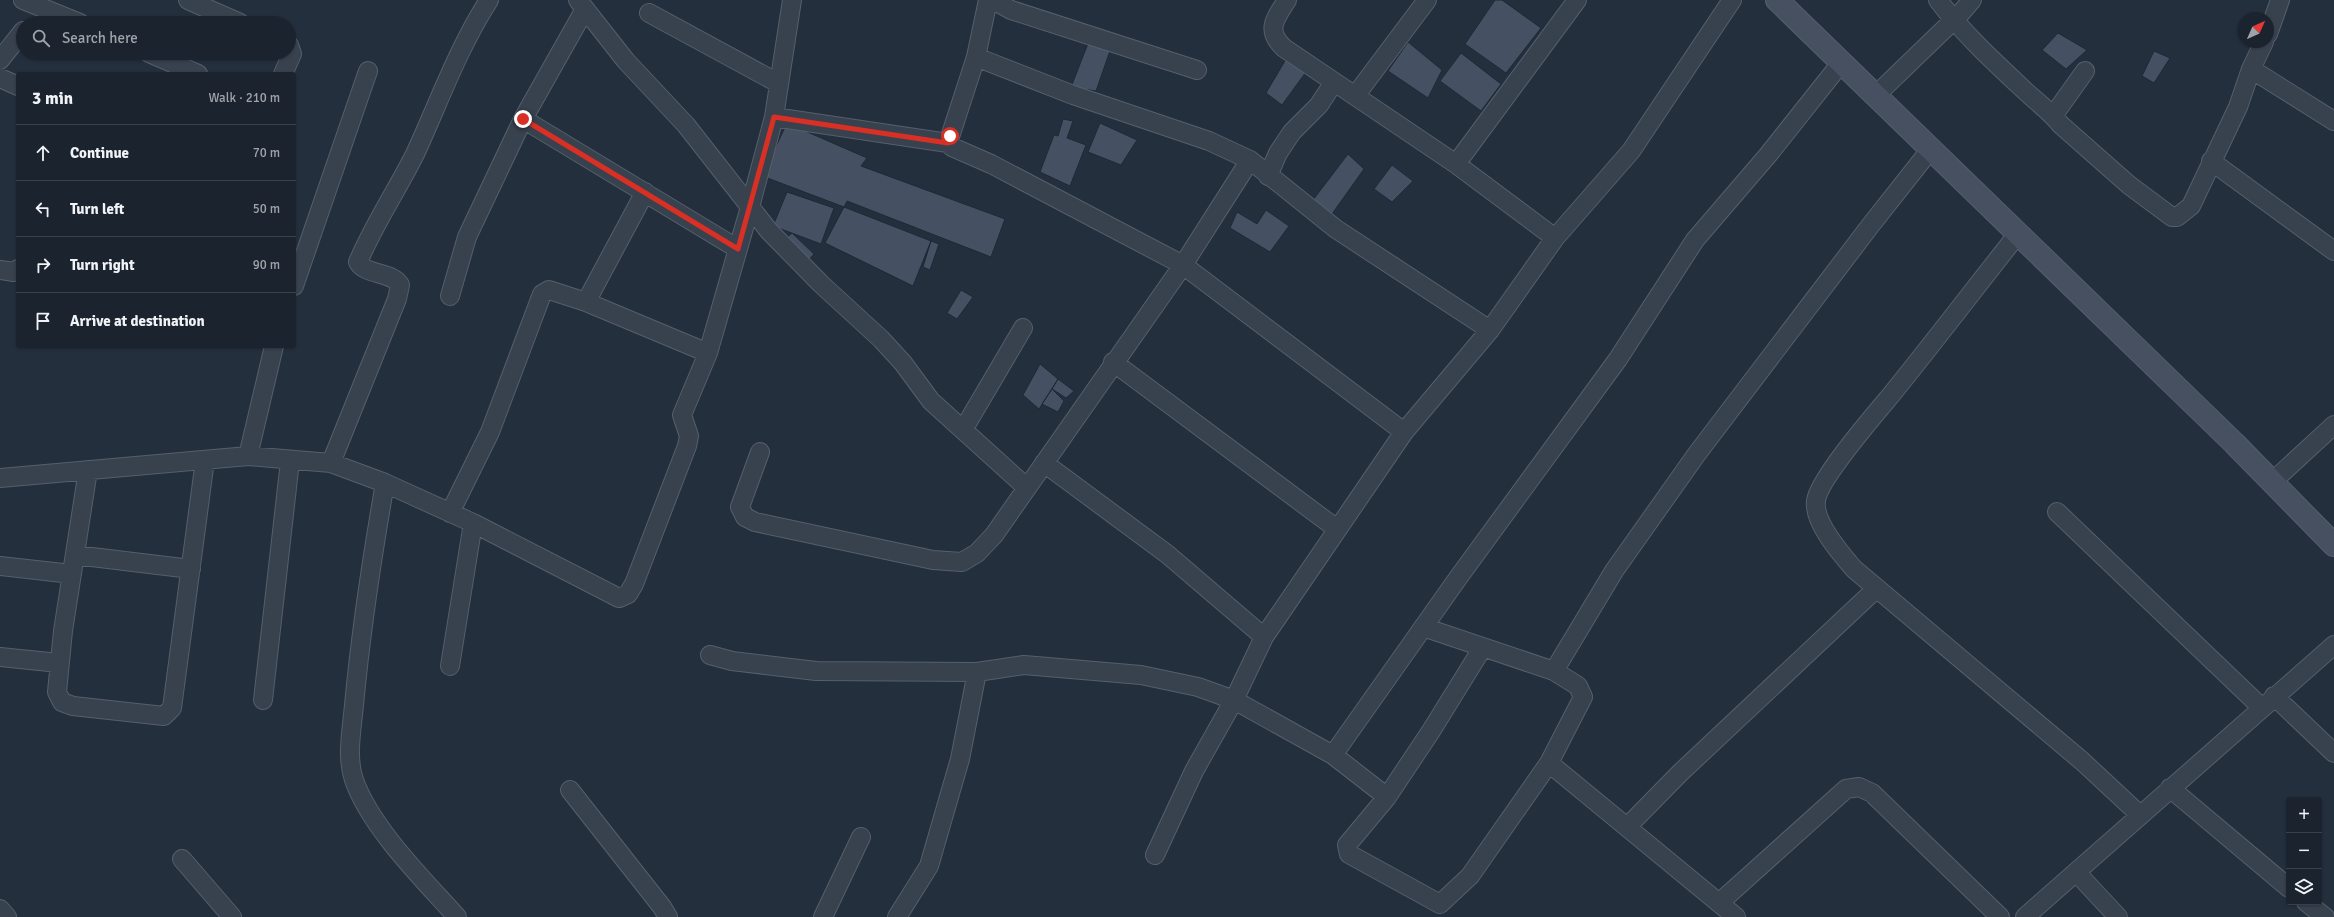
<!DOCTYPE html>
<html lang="en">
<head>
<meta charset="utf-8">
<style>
  body { margin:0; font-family:Signika,sans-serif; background:#282f3a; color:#f1f3f6 }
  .controls { position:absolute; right:12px; bottom:12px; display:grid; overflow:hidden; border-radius:4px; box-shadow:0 1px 3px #0004 }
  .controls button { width:36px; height:36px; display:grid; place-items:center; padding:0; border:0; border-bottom:1px solid #39404a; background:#1b232e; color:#f1f3f6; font:20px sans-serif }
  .compass { position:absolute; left:2238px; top:12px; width:36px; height:36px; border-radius:50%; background:#1b232e; box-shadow:0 1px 3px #0004; rotate:45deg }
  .stop { position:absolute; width:12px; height:12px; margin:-9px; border:3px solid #d93025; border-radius:50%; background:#fff }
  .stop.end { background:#d93025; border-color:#fff; box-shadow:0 1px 4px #0008 }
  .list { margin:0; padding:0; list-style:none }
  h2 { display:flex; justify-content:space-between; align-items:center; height:52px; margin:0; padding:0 16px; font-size:17px }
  h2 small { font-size:13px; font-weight:400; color:#a0a4aa }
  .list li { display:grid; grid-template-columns:26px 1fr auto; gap:12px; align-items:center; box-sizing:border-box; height:56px; padding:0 16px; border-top:1px solid #39404a }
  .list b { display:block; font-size:15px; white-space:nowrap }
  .list em { font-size:13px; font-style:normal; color:#a0a4aa }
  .icon { flex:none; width:22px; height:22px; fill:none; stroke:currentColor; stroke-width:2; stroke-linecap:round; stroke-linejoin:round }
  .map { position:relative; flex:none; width:2334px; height:917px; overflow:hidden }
  .search { position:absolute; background:#1b232e; box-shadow:0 1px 3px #0004; left:16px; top:16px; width:280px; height:44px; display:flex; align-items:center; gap:10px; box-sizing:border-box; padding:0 14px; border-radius:22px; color:#a0a4aa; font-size:15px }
  .panel { position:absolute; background:#1b232e; box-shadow:0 1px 3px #0004; left:16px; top:72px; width:280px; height:276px; border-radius:4px }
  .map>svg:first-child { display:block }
</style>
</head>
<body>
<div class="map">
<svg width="2334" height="917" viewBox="0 0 2334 917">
  <rect width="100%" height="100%" fill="#242f3e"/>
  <path fill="#455162" stroke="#1f2835" d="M 1495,0 L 1502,0 L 1541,28 L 1506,73 L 1465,44 Z
    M 2058,33 L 2087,50 L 2066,69 L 2042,50 Z
    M 1089,41 L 1111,48 L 1096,91 L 1071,87 Z
    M 1408,42 L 1442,70 L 1428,98 L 1388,71 Z
    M 2154,51 L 2170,58 L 2154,83 L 2142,76 Z
    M 1461,53 L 1501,84 L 1481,111 L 1440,81 Z
    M 1286,59 L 1306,72 L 1282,105 L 1266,93 Z
    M 1063,119 L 1073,121 L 1067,138 L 1086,145 L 1070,186 L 1040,172 L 1054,135 L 1058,136 Z
    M 787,123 L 867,158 L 861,166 L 1005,219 L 991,257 L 847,201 L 844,207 L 762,176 Z
    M 1100,123 L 1137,140 L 1121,165 L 1088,152 Z
    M 1348,154 L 1364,169 L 1332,214 L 1313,200 Z
    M 1392,165 L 1413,181 L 1392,202 L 1374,189 Z
    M 787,192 L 834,208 L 821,244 L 773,226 Z
    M 844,207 L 931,241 L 913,286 L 825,243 Z
    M 1266,210 L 1289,226 L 1270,252 L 1230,228 L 1237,212 L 1257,224 Z
    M 792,233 L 814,254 L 806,263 L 784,240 Z
    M 931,241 L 939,244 L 930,270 L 923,267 Z
    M 961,290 L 973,297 L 957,319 L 947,313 Z
    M 1040,364 L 1058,379 L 1039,409 L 1023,395 Z
    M 1058,379 L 1074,391 L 1066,398 L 1052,389 Z
    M 1052,389 L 1064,401 L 1058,412 L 1042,404 Z"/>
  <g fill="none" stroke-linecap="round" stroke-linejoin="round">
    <g stroke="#565f6c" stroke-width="20">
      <path id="street" d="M 23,0 L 80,23
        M 188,0 L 240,23
        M 578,0 L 626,61 L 686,125 L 769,231 L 821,284 L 881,339 L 903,363 L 931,401 L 1026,487
        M 988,0 L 976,57 L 1073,95 L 1209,141 L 1250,160 L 1336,229 L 1490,330
        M 993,0 L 1011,10 L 1197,70
        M 1287,0 C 1275,19 1265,30 1284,48 L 1456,164 L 1555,238
        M 1938,0 C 1962,32 1992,60 2021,87 C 2034,100 2050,111 2061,125 L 2129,185 L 2172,217 L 2177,217 L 2191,206 L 2238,107 L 2251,69 L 2264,42
        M 649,13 L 778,83
        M 2268,34 L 2280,0
        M 149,53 L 198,74
        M 976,57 L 948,143 L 952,147 L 991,164 L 1183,265 L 1404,432
        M 0,60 L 23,31
        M 2251,69 L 2334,121
        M 283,74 L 292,54 L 289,45
        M 0,78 L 18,86
        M 1355,96 L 1427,0
        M 1875,96 L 1960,14 L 1972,0
        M 2053,116 L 2085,71
        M 774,117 L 948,143
        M 523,119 L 738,249
        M 2211,161 L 2334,251
        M 1456,164 L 1577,0
        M 1268,176 L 1278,153 L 1292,132 L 1319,105 L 1334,82
        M 645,192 L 586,302 L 708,353
        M 2017,235 C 1975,288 1934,342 1891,395 C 1875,414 1818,480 1816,501 C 1813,522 1841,554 1854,569 L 2082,761 L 2140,815
        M 0,270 L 14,272 L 18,269
        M 294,286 L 368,71
        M 450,296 L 467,237 L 523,119 L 585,9
        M 1113,362 L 1337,529
        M 963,430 L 1023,328
        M 760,452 L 740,507 L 745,517 L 755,522 L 933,560 L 962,562 L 977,553 L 994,535 L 1183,265 L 1250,160
        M 248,456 L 274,346
        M 331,463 L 397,299 L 400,285 C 392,271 366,276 358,262 C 374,224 397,190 415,154 C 439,102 458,48 489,0
        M 1044,463 L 1167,554 L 1264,637
        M 88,470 L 63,631 L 57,692 L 62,702 L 73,706 L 164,716 L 172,708 L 205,460
        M 0,478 L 248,456 L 331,463 L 385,483 L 473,523 L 619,598 L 628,594 L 634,584 L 687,446 L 689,436 L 682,415 L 708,353 L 750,207 L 774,117 L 792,0
        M 2272,482 L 2334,425
        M 385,483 C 372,557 361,630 354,705 C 352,728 346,757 354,780 C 371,828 423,879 457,917
        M 2057,512 L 2261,707
        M 450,513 L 490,432 L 542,294 L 549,290 L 586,302
        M 75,555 L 191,569
        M 0,566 L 72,574
        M 1423,627 L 1554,671 L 1578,686 L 1583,697 L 1549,763 L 1470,876 L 1440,904 L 1349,854 L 1347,845 L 1387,797 L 1431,731 L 1483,647
        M 710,655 L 732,661 L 816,671 L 977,672 L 1024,665 L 1141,675 L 1198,687 L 1234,700 L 1333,755 L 1387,797
        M 0,657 L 59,663
        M 450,666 L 473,523
        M 1554,671 L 1614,571 L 1696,455 L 1870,226 L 1930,150
        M 2274,696 L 2334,753
        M 263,700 L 290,461
        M 1333,755 L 1458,578 L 1618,359 L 1695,240 L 1768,155 L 1841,63
        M 1549,763 L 1736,917
        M 2170,788 L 2289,888
        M 570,790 L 662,907 L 668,917
        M 1628,826 L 1680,773 L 1877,588
        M 1155,855 L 1194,771 L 1234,700 L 1264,637 L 1404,432 L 1490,330 L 1555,238 L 1631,151 L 1732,0
        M 182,859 L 232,917
        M 2076,872 L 2118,917
        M 2306,902 L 2325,917
        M 1719,903 L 1846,789 L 1859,787 L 1872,793 L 2000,917
        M 0,909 L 7,917
        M 823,917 L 861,837
        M 897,917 L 929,866 L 960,759 L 977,672
        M 2025,917 L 2334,645"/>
    </g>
    <g stroke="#565f6c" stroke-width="24">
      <path id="secondary" d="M 1777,0 L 2234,443 L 2334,545"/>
    </g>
    <use href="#street" stroke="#38414e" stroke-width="18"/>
    <use href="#secondary" stroke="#465061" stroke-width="22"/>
  </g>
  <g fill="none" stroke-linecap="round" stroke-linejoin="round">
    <path stroke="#d93025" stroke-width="5" d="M 523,119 L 738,249 L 774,117 L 948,143 L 950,136"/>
  </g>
</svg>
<div class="controls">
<button>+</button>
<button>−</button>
<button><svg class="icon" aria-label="layers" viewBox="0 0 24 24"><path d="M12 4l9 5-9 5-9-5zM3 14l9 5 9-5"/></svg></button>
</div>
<svg class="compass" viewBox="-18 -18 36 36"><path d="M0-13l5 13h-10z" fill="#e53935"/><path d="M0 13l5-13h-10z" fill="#a0a4aa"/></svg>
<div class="stop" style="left:950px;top:136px"></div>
<div class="stop end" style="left:523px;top:119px"></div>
<div class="search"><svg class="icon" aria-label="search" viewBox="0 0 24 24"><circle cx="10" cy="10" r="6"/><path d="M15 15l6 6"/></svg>Search here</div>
<section class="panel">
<h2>3 min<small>Walk · 210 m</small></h2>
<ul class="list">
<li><svg class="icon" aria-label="ahead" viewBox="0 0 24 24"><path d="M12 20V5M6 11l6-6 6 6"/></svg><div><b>Continue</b></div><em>70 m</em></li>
<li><svg class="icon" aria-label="left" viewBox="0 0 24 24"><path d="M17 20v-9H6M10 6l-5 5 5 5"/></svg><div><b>Turn left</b></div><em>50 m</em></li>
<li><svg class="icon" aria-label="right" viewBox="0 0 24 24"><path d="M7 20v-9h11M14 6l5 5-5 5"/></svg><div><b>Turn right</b></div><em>90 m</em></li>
<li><svg class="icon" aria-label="arrive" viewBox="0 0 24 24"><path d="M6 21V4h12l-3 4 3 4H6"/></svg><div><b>Arrive at destination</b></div></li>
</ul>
</section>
</div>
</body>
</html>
